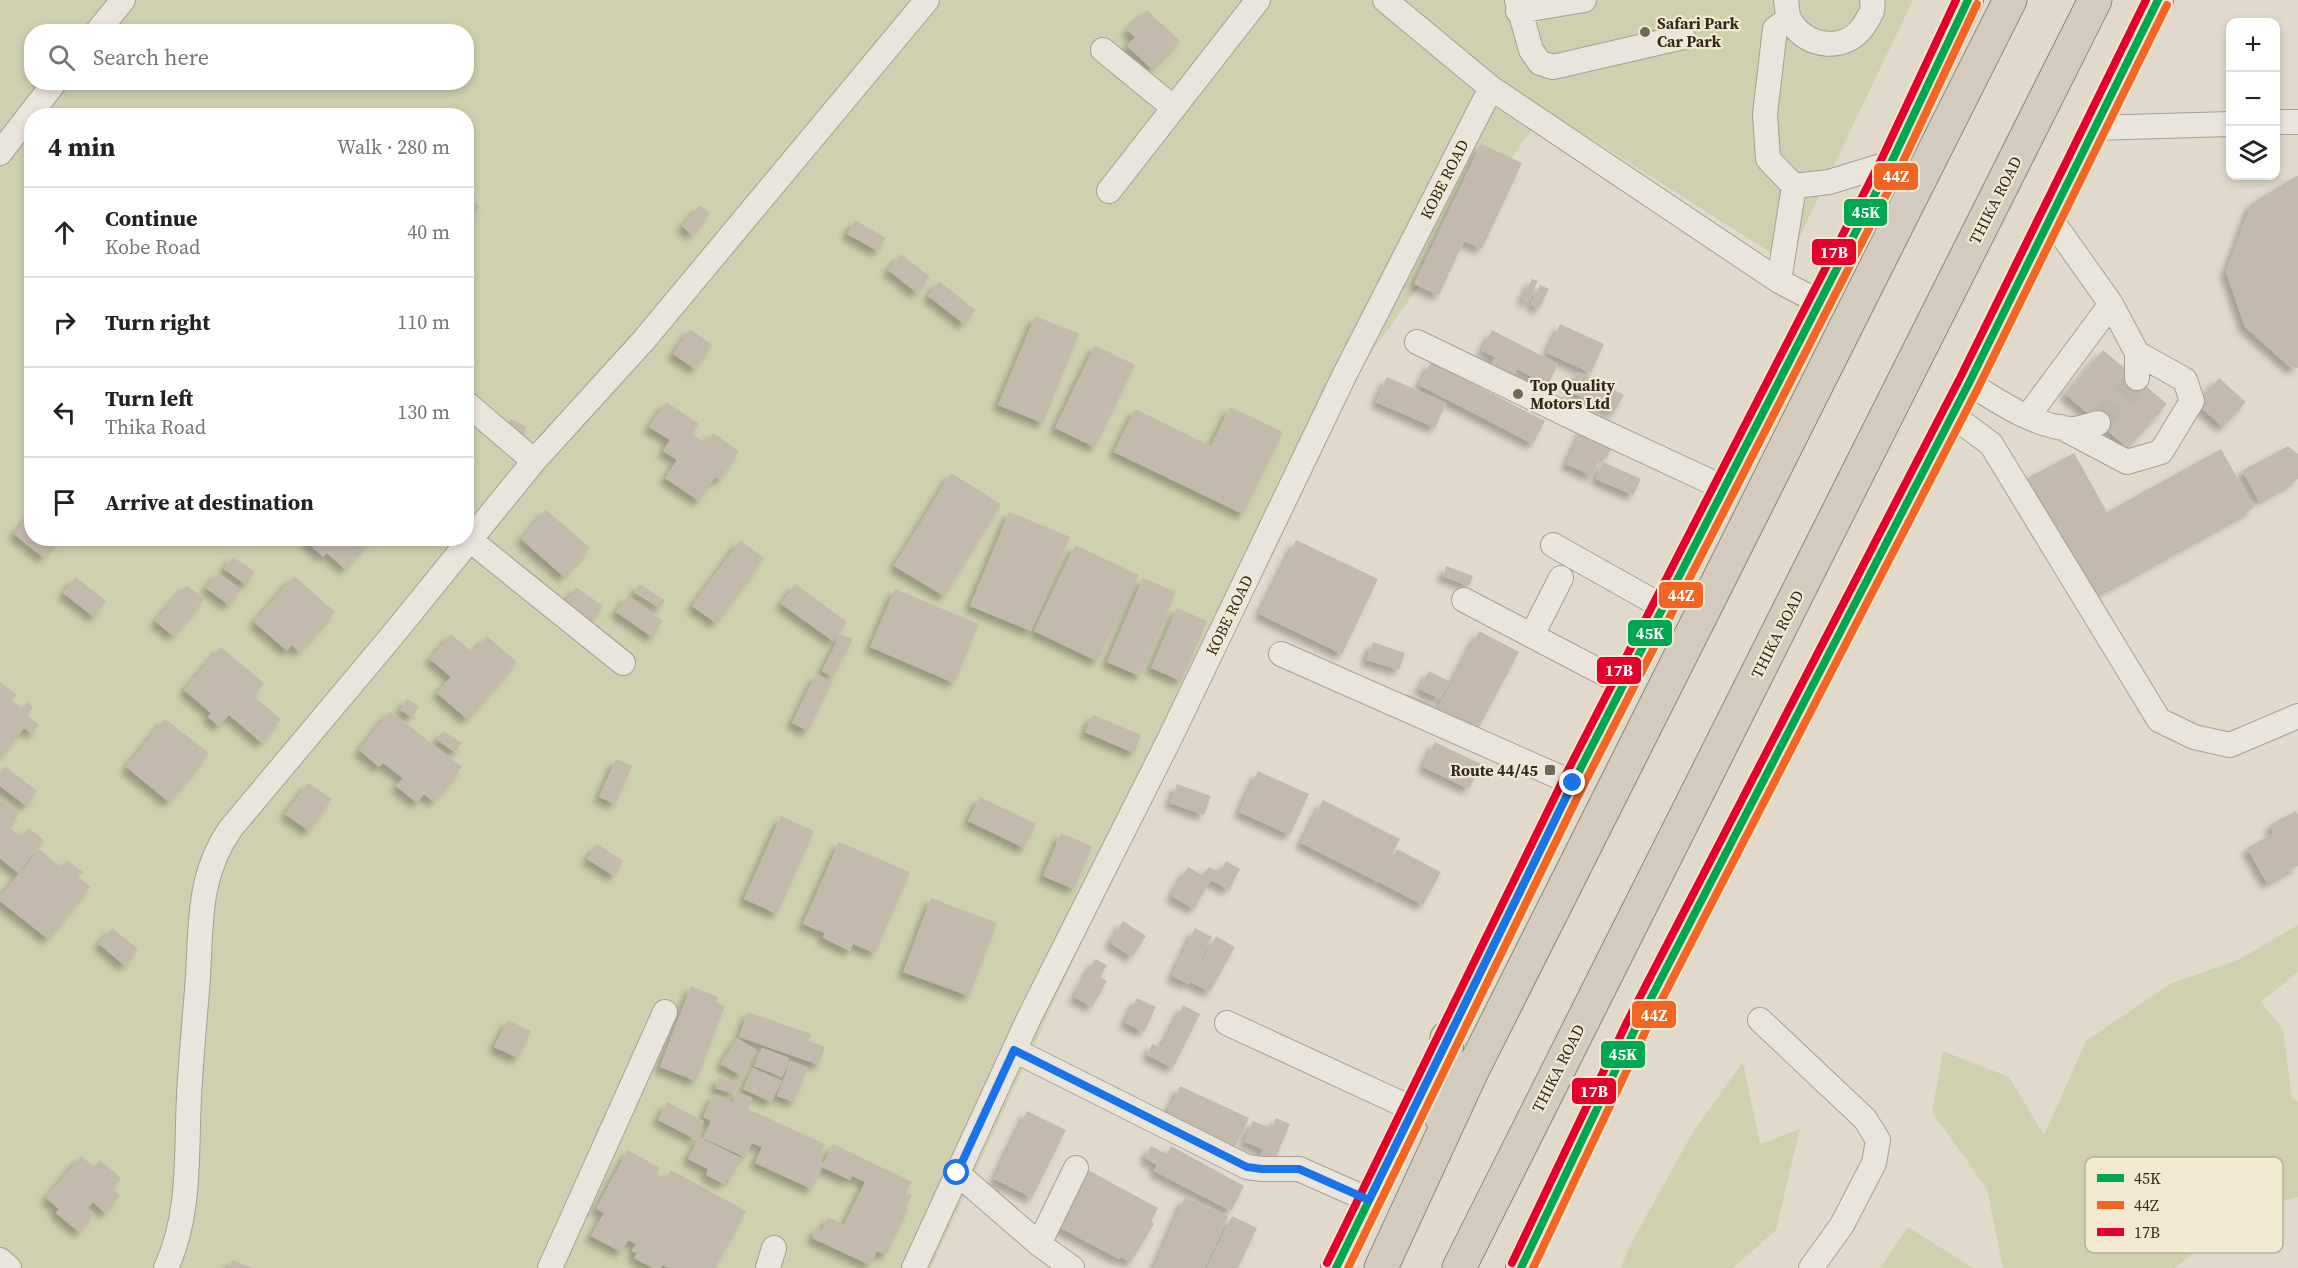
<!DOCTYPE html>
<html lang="en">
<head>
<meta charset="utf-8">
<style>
  body { margin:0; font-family:"Source Serif 4",serif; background:#f2f2f2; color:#222 }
  .controls { position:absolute; right:18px; top:18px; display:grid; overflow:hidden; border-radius:12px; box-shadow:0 3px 9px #0003 }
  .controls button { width:54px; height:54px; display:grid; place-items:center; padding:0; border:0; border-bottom:2px solid #e0e0e0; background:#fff; color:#222; font:30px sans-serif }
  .stop { position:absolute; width:18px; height:18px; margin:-14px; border:4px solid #1a73e8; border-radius:50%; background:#fff }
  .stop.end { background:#1a73e8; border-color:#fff; box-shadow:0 2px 6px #0008 }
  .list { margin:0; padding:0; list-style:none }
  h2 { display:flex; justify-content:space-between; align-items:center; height:78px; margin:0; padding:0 24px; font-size:26px }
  h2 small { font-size:20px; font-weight:400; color:#767676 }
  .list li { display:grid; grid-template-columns:39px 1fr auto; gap:18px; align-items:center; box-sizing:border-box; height:90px; padding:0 24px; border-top:2px solid #e0e0e0 }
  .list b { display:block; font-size:22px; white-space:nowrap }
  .list p { margin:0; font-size:20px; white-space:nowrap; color:#767676 }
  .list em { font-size:20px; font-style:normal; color:#767676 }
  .icon { flex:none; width:33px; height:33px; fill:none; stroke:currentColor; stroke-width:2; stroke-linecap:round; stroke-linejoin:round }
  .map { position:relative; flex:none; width:2298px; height:1268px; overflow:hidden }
  .search { position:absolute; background:#fff; box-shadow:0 3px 9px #0003; left:24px; top:24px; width:450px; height:66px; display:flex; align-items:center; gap:15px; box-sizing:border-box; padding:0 21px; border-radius:24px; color:#767676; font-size:22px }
  .panel { position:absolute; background:#fff; box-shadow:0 3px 9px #0003; left:24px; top:108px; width:450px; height:438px; border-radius:24px }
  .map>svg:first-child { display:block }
</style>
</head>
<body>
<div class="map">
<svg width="2298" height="1268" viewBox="0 0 2298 1268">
  <defs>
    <filter id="shadow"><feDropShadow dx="-5.5" dy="5.5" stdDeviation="3" flood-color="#0004"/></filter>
  </defs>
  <rect width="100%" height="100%" fill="#e1dacc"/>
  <path fill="#cfd0af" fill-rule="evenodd" d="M 0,0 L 1913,0 L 1787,263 L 1546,110 L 1324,418 L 931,1268 L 0,1268 ZM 32,32 L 466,32 L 466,82 L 32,82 ZM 32,116 L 466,116 L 466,538 L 32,538 Z
    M 2298,925 L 2298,972 L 2261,1002 L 2283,1029 L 2292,1099 L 2298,1102 L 2298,1197 L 2253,1207 L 2174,1268 L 2003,1268 L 1987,1189 L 1932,1112 L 1943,1051 L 2009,1077 L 2044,1135 L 2086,1041 L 2170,984 L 2240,959 Z
    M 1743,1062 L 1760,1144 L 1800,1129 L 1776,1230 L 1733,1268 L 1621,1268 L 1629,1247 L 1693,1132 Z
    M 1908,1227 L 1973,1268 L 1880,1268 Z"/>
  <path fill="#c4b9ad" filter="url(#shadow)" d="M 1147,10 L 1180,41 L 1152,69 L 1127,46 L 1135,37 L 1127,30 Z
    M 1481,144 L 1522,163 L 1482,249 L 1464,241 L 1439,295 L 1414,284 Z
    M 2296,176 L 2298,176 L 2298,368 L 2290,367 L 2245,327 L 2226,272 L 2251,204 Z
    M 469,198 L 480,207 L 466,222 L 466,200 Z
    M 700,205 L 710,213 L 692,235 L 682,226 Z
    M 855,220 L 886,238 L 878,251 L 847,234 Z
    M 901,254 L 930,277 L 917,293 L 888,270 Z
    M 1532,279 L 1538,281 L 1528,302 L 1522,299 Z
    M 939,281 L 975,310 L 964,324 L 928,296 Z
    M 1540,285 L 1549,289 L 1539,309 L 1531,304 Z
    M 1035,316 L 1079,334 L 1043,423 L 998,405 Z
    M 1560,324 L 1604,344 L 1591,373 L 1547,353 Z
    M 690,329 L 712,345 L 695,369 L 673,354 Z
    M 1492,330 L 1558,364 L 1548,385 L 1517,369 L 1514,376 L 1491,364 L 1495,357 L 1482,351 Z
    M 1095,345 L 1135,365 L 1095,447 L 1055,428 Z
    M 2103,350 L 2167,404 L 2128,448 L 2065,394 Z
    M 1431,362 L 1545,421 L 1533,444 L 1419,385 Z
    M 1578,372 L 1624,395 L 1614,413 L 1569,391 Z
    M 1387,377 L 1446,403 L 1435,428 L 1376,402 Z
    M 2219,378 L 2246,402 L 2223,427 L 2196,403 Z
    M 666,402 L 699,424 L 692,435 L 706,443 L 713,433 L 739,451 L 720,480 L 715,477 L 699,501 L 665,478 L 677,460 L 663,451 L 670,440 L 649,427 Z
    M 1230,407 L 1283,432 L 1243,514 L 1114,452 L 1135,409 L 1211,446 Z
    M 510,419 L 527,427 L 523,435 L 506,428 Z
    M 1583,428 L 1614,442 L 1607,458 L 1601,456 L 1592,476 L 1566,464 Z
    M 2288,446 L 2298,454 L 2298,479 L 2259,501 L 2242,471 Z
    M 2221,449 L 2254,508 L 2091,598 L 2026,479 L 2074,453 L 2107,512 Z
    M 1603,462 L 1641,479 L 1633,495 L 1596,479 Z
    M 951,473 L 1001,504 L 944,596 L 894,566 Z
    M 546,510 L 590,548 L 564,577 L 521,539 Z
    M 32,512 L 32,538 L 60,538 L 44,558 L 14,534 Z
    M 1009,512 L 1070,537 L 1031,631 L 970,606 Z
    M 303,538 L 372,538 L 345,569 L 327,553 L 323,557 Z
    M 740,540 L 764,558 L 716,623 L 692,606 Z
    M 1296,540 L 1378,579 L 1342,654 L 1259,614 Z
    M 1075,545 L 1139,575 L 1097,661 L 1034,631 Z
    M 233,557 L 255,572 L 246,585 L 224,569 Z
    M 1446,566 L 1473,576 L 1469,586 L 1443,576 Z
    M 218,573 L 241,590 L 229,605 L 206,588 Z
    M 294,576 L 335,612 L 299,652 L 292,645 L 287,651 L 254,622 Z
    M 76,577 L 106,601 L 94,617 L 63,593 Z
    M 1143,578 L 1176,592 L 1140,676 L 1107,662 Z
    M 639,584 L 665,600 L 660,608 L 634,592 Z
    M 795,584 L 847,622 L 833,641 L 781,604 Z
    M 187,585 L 204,600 L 173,636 L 155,621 Z
    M 576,587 L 603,606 L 591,623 L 564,604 Z
    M 895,589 L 979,624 L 954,683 L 870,647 Z
    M 628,596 L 663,621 L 652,637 L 616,612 Z
    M 1177,608 L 1207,621 L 1181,681 L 1151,668 Z
    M 1479,631 L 1519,652 L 1477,731 L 1437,710 Z
    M 451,634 L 473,653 L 487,636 L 517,662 L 467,719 L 437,693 L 451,677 L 430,659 Z
    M 841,634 L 853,639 L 833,677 L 822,671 Z
    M 1373,642 L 1405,653 L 1399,670 L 1366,660 Z
    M 221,647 L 264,683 L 253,696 L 281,719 L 262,743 L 229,715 L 219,726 L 208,717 L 211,713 L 184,690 Z
    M 1429,671 L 1449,681 L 1440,699 L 1419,689 Z
    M 816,674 L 832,682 L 808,731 L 792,723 Z
    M 0,682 L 17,695 L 12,700 L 22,708 L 27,702 L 33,707 L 27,715 L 39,725 L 32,734 L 24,728 L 0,758 Z
    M 1406,694 L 1434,704 L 1431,712 L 1403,702 Z
    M 407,699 L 419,706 L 412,717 L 400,710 Z
    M 390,711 L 462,767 L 434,802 L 424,794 L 417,803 L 396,786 L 403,778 L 383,763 L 379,767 L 359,750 Z
    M 1093,715 L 1141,735 L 1134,753 L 1085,732 Z
    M 165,719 L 209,753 L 169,802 L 126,767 Z
    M 443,731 L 462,743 L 455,752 L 437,740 Z
    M 1435,742 L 1481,764 L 1469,789 L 1423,767 Z
    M 616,759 L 632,766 L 615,804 L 599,797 Z
    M 5,766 L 37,791 L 26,806 L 0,786 L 0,773 Z
    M 1258,771 L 1309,794 L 1290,835 L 1239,812 Z
    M 308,783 L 332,799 L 309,831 L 285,814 Z
    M 1177,784 L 1211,796 L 1204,815 L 1170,803 Z
    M 0,797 L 20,813 L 9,827 L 21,837 L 29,828 L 44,840 L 18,873 L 0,858 Z
    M 980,797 L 1036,824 L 1024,848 L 968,821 Z
    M 1323,800 L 1400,839 L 1378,882 L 1301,843 Z
    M 2296,811 L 2298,815 L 2298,866 L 2267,883 L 2247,848 L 2274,833 L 2270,825 Z
    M 781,816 L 814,831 L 777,914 L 744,899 Z
    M 1061,833 L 1092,846 L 1074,889 L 1043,876 Z
    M 839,842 L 910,872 L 875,953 L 853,944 L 850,951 L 823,938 L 825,933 L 803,924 Z
    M 597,844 L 623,861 L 614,876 L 587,859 Z
    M 39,849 L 61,867 L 67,860 L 83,872 L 78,877 L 90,887 L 48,939 L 0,901 L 0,897 Z
    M 1397,849 L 1441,872 L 1423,905 L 1379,882 Z
    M 1226,861 L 1240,869 L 1229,890 L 1211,880 L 1194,909 L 1171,896 L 1188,867 L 1202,875 L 1209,867 L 1220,872 Z
    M 931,898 L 997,923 L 969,996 L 903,972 Z
    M 1123,921 L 1146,936 L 1132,957 L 1110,943 Z
    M 112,928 L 138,949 L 125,966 L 99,944 Z
    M 1195,928 L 1212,937 L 1189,984 L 1172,976 Z
    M 1216,936 L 1235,947 L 1210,992 L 1191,982 Z
    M 1095,959 L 1107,965 L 1100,977 L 1107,981 L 1092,1007 L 1074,997 Z
    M 691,986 L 718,997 L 716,1002 L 725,1006 L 696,1081 L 660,1067 Z
    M 1137,998 L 1156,1007 L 1144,1032 L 1125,1023 Z
    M 1183,1005 L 1200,1014 L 1173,1068 L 1147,1055 L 1152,1044 L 1161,1048 Z
    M 748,1012 L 811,1034 L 808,1041 L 825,1047 L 819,1065 L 739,1037 Z
    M 508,1020 L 531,1031 L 518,1058 L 494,1047 Z
    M 737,1038 L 756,1050 L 741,1076 L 721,1064 Z
    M 762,1048 L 789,1058 L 782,1077 L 754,1066 Z
    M 791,1061 L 808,1068 L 794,1102 L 777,1096 Z
    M 753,1068 L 782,1081 L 771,1102 L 743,1089 Z
    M 719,1077 L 738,1083 L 734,1094 L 715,1088 Z
    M 1180,1086 L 1249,1118 L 1234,1148 L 1166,1116 Z
    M 737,1092 L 752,1098 L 748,1109 L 825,1144 L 818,1160 L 824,1163 L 833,1144 L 912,1182 L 906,1193 L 912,1195 L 906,1208 L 908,1209 L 886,1255 L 877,1251 L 870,1265 L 812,1238 L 817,1227 L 822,1230 L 828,1217 L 844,1225 L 865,1182 L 852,1176 L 850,1180 L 822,1167 L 812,1189 L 755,1163 L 762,1147 L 752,1143 L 745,1157 L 703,1138 L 711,1121 L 703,1117 L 714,1094 L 733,1103 Z
    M 667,1102 L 704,1121 L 695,1139 L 658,1120 Z
    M 1027,1111 L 1066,1130 L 1032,1198 L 994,1179 Z
    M 1276,1118 L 1290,1124 L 1274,1162 L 1260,1156 L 1263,1149 L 1244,1142 L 1253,1121 L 1271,1128 Z
    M 699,1137 L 741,1158 L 730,1180 L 726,1179 L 724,1184 L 706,1175 L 708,1169 L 688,1159 Z
    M 1151,1146 L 1167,1154 L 1171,1146 L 1244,1186 L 1231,1211 L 1154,1171 L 1157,1165 L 1145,1158 Z
    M 628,1150 L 660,1168 L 657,1174 L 666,1179 L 671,1170 L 746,1211 L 715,1268 L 669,1268 L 662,1265 L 661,1268 L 653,1268 L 634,1258 L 637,1253 L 632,1251 L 636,1244 L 628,1240 L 621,1252 L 591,1236 L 604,1213 L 596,1209 Z
    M 81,1156 L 94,1167 L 100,1160 L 121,1178 L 113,1189 L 120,1195 L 105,1213 L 93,1202 L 88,1208 L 94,1214 L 79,1232 L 56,1213 L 59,1209 L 46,1198 Z
    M 1088,1170 L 1158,1208 L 1151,1222 L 1154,1224 L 1131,1262 L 1120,1257 L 1119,1259 L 1057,1226 Z
    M 1185,1197 L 1228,1216 L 1204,1268 L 1154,1268 Z
    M 1232,1216 L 1257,1228 L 1238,1268 L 1207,1268 Z
    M 232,1260 L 253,1268 L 229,1268 Z"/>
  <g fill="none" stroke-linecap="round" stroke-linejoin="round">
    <path stroke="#beb7a9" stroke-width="24" stroke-dasharray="24 12" stroke-linecap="butt" d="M 2098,423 L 2137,378"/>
    <g stroke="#a69f95" stroke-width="26">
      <path id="minor" d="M 1385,0 L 1491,88 L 1779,281 L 1819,302
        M 1517,0 L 1531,50 L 1540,63 L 1553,67 L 1683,37
        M 1786,0 C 1787,6 1787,14 1789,19 C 1806,50 1849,53 1866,22 C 1871,14 1874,10 1872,0
        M 1518,11 L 1584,0
        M 97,32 L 123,0
        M 1103,50 L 1174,108
        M 2276,122 L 2298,122
        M 2094,128 L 2230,124
        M 0,153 L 55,82
        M 1794,186 L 1829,182 L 1891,163
        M 1109,191 L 1258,0
        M 2050,218 L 2111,304 L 2137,353 L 2137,378
        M 1779,281 L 1794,186 L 1768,159 L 1765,114 L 1775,29 L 1789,18
        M 1417,342 L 1578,420 L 1724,488
        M 1969,383 C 1997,401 2036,427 2071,429 C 2079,429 2090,425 2098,423
        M 466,403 L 534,461
        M 1952,415 L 1991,444 L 2159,720 L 2194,737 L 2230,745 L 2298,716
        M 2028,416 L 2111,304
        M 2061,427 L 2127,462 L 2161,452 L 2192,401 L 2185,380 L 2137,353
        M 470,540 L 623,663
        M 1553,545 L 1663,607
        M 1464,600 L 1624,684
        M 1532,635 L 1561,578
        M 1281,654 L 1573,783
        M 1760,1020 L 1865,1119 L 1878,1140 L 1874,1163 L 1842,1225 L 1811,1268
        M 1227,1023 L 1413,1109
        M 1014,1050 L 1247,1167 L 1262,1169 L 1299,1169 L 1369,1200
        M 957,1173 L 1039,1244 L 1072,1268
        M 1039,1244 L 1076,1168
        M 0,1260 L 9,1268
        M 166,1268 C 191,1215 186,1153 189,1097 C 191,1057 195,1017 198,977 C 201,923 198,875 231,828 L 391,637 L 534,461 L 644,340 L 927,0
        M 550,1268 L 665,1012
        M 768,1268 L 774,1248
        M 914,1268 L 1029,1018 L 1170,738 L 1343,378 L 1491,88"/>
    </g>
    <g stroke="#8b857c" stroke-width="32">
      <path id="major" d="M 1336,1268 L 1573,783 L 1891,163 L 1968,0
        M 1521,1268 L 1636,1027 L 1969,383 L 2158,0"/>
    </g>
    <g stroke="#8b857c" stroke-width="35">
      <path id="highway" d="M 1442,1119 L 1447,1038
        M 1381,1268 L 1472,1071 L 2010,0
        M 1459,1268 L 2095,0"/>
    </g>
    <use href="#minor" stroke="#eae5dc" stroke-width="24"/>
    <use href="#major" stroke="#e1dbcf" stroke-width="30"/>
    <use href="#highway" stroke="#d3cbbd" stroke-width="33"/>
    <g stroke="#f2e9d2" stroke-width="12">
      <path id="bus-1" d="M 1336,1268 L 1573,783 L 1891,163 L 1968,0
        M 1521,1268 L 1636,1027 L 1969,383 L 2158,0"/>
    </g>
    <g stroke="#f2e9d2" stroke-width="12">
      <path id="bus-2" d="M 1348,1268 L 1582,788 L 1900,168 L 1977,4
        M 1533,1268 L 1645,1032 L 1978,388 L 2167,5"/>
    </g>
    <g stroke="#f2e9d2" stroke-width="12">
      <path id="bus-3" d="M 1327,1263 L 1564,778 L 1882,158 L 1956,0
        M 1512,1263 L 1627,1022 L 1960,378 L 2146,0"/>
    </g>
    <use href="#bus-1" stroke="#00a651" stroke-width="8"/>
    <use href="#bus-2" stroke="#f26522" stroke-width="8"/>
    <use href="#bus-3" stroke="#e4002b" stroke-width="8"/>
  </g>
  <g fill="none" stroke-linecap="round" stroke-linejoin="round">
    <path stroke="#1a73e8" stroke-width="8" d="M 957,1173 L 1014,1050 L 1247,1167 L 1262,1169 L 1299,1169 L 1369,1200 L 1573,783"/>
  </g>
  <g fill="#71675b" stroke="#f2e9d2" stroke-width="2">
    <circle cx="1645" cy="32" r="6"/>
    <circle cx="1518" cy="394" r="6"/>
    <rect x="1544" y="764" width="12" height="12" rx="3"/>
  </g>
  <g text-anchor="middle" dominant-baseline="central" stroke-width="4.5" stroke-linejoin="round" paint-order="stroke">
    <g font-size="16" font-weight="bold" fill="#34291e" stroke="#f2e9d2" text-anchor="start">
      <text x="1657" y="23">Safari Park<tspan x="1657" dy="18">Car Park</tspan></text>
      <text x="1530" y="385">Top Quality<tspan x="1530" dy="18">Motors Ltd</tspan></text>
      <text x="1538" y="770" text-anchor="end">Route 44/45</text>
    </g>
    <g font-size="16" fill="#34291e" stroke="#f2e9d2">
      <text transform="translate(1444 179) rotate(-63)">KOBE ROAD</text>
      <text transform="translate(1995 200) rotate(-63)">THIKA ROAD</text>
      <text transform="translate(1229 615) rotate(-64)">KOBE ROAD</text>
      <text transform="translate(1777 634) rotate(-63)">THIKA ROAD</text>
      <text transform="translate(1558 1068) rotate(-63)">THIKA ROAD</text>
    </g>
  </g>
  <rect x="2085" y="1157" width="198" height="96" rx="9" fill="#f2e9d2" stroke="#b9af9c" stroke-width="1.5"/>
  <rect x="2097" y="1174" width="27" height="8" fill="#00a651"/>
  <rect x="2097" y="1201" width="27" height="8" fill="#f26522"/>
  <rect x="2097" y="1228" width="27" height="8" fill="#e4002b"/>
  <g font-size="16" fill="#34291e">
    <text x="2134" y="1184">45K</text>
    <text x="2134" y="1211">44Z</text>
    <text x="2134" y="1238">17B</text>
  </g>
  <g stroke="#f2e9d2" stroke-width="2">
    <rect x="1873" y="162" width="46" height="29" rx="6" fill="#f26522"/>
    <rect x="1843" y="198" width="45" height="29" rx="6" fill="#00a651"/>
    <rect x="1811" y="238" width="46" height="28" rx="6" fill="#e4002b"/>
    <rect x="1658" y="581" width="46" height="28" rx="6" fill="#f26522"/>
    <rect x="1627" y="619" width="46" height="28" rx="6" fill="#00a651"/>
    <rect x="1596" y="656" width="46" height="29" rx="6" fill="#e4002b"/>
    <rect x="1631" y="1000" width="46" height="29" rx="6" fill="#f26522"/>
    <rect x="1600" y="1040" width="46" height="29" rx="6" fill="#00a651"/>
    <rect x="1571" y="1077" width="46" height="28" rx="6" fill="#e4002b"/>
  </g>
  <g font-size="16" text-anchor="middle" font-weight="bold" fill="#fff">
    <text x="1896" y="182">44Z</text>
    <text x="1866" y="218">45K</text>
    <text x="1834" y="258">17B</text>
    <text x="1681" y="601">44Z</text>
    <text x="1650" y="639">45K</text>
    <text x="1619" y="676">17B</text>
    <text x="1654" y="1021">44Z</text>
    <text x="1623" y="1060">45K</text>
    <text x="1594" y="1097">17B</text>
  </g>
</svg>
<div class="controls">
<button>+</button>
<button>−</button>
<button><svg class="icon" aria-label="layers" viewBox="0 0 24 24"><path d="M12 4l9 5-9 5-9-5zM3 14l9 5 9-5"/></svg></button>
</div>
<div class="stop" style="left:957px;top:1173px"></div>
<div class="stop end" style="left:1573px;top:783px"></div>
<div class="search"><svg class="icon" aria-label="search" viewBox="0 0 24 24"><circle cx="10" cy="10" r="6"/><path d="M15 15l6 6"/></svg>Search here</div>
<section class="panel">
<h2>4 min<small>Walk · 280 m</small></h2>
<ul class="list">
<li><svg class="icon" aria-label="ahead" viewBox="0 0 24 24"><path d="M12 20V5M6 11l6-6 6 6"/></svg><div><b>Continue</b><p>Kobe Road</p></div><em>40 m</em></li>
<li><svg class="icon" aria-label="right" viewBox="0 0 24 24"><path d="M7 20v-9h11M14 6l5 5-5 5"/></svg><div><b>Turn right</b></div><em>110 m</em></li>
<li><svg class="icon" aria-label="left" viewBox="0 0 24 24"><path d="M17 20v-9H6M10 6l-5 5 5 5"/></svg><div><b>Turn left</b><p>Thika Road</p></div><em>130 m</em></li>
<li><svg class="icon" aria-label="arrive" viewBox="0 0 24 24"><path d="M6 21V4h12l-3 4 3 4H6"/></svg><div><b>Arrive at destination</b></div></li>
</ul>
</section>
</div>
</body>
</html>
